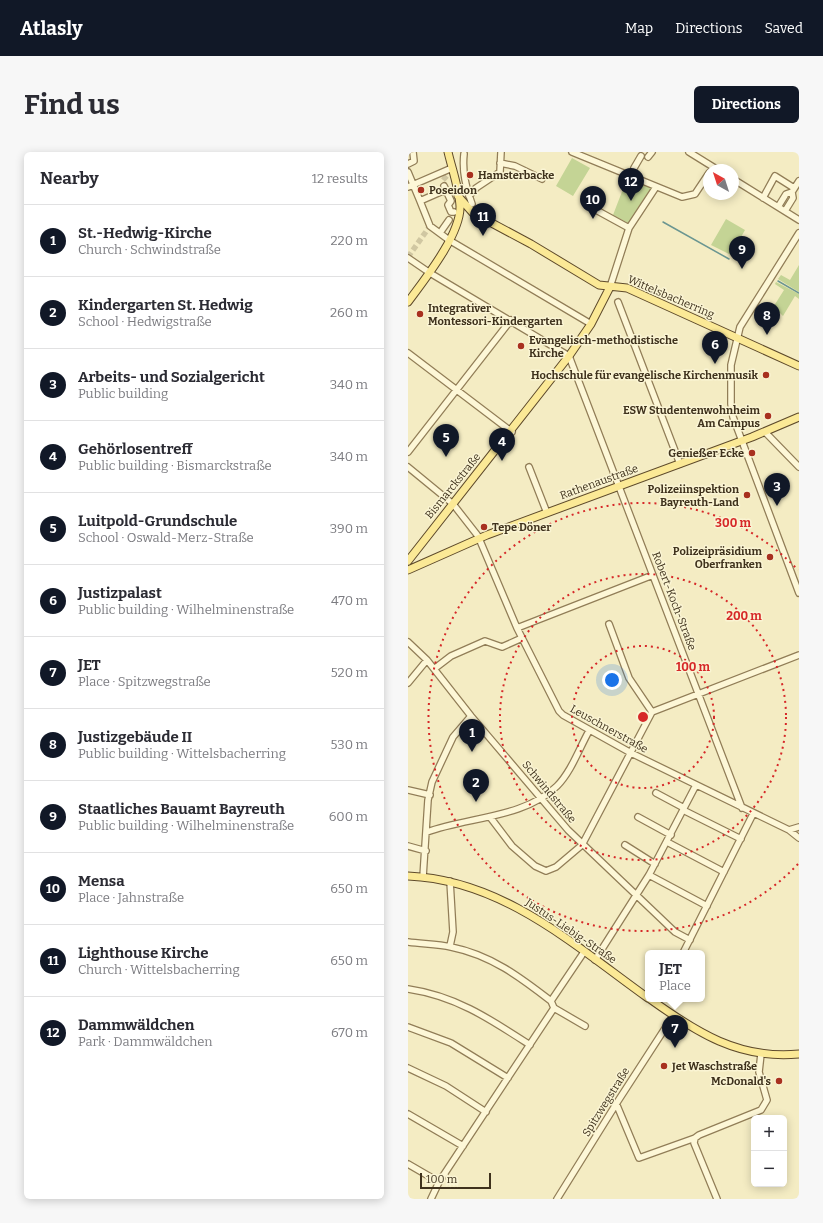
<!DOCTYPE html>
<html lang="en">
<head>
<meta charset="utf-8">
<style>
  body { margin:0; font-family:Bitter,serif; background:#f7f7f7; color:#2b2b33 }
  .controls { position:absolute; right:12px; bottom:12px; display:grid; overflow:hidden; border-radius:6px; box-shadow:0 2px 10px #0003 }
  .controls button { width:36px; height:36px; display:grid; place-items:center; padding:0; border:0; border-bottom:1px solid #e1e1e2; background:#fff; color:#2b2b33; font:20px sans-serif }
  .compass { position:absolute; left:295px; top:12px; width:36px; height:36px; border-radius:50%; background:#fff; box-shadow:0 2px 10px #0003; rotate:321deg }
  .scale { position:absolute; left:12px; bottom:10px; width:71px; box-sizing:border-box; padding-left:4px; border:2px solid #3f321d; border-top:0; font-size:11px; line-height:14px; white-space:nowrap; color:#3f321d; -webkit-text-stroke:3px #faf4d3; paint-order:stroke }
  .you { position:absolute; left:204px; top:528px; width:14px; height:14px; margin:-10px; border:3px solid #fff; border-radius:50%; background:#1a73e8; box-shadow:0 0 0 6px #1a73e833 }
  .badge { display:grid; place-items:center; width:26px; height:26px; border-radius:50%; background:#111827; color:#fff; font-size:13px; font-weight:700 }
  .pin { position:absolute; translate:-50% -33px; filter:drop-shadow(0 1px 2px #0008) }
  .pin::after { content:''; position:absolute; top:21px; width:14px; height:12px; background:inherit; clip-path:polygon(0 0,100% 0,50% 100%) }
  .popup { position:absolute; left:237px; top:798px; width:60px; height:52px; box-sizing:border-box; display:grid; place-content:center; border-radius:6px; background:#fff; filter:drop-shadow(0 1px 3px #0005); font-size:13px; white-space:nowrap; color:#7c7c81 }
  .popup b { font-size:15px; color:#2b2b33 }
  .popup::after { content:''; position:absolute; left:50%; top:100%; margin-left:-8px; border:8px solid transparent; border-top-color:#fff }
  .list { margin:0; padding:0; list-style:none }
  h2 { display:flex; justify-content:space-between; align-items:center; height:52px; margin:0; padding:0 16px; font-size:17px }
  h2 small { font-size:13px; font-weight:400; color:#7c7c81 }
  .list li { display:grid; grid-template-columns:26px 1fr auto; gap:12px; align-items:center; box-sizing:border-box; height:72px; padding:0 16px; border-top:1px solid #e1e1e2 }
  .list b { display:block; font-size:15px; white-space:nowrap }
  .list p { margin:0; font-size:13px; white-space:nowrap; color:#7c7c81 }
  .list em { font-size:13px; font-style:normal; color:#7c7c81 }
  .map { position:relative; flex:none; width:391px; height:1047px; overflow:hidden; border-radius:6px }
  header { display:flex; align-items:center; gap:24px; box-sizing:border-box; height:56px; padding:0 20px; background:#111827; color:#fff }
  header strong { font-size:19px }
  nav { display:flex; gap:22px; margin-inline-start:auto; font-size:14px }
  .intro { display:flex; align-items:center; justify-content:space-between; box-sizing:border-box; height:96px; padding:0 24px }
  h1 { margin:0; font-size:28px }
  .button { padding:10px 18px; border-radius:6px; background:#111827; color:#fff; font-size:14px; font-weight:700 }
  main { display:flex; gap:24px; padding:0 24px }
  aside { flex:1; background:#fff; border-radius:6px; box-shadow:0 2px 10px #0003 }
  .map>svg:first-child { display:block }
</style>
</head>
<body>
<header>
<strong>Atlasly</strong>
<nav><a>Map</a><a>Directions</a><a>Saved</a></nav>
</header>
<div class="intro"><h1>Find us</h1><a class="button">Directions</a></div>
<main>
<aside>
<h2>Nearby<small>12 results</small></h2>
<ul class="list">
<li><span class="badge">1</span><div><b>St.-Hedwig-Kirche</b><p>Church · Schwindstraße</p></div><em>220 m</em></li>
<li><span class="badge">2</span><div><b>Kindergarten St. Hedwig</b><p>School · Hedwigstraße</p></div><em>260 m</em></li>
<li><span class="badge">3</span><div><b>Arbeits- und Sozialgericht</b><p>Public building</p></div><em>340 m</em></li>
<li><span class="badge">4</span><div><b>Gehörlosentreff</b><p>Public building · Bismarckstraße</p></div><em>340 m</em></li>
<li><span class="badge">5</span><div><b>Luitpold-Grundschule</b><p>School · Oswald-Merz-Straße</p></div><em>390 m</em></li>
<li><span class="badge">6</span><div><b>Justizpalast</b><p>Public building · Wilhelminenstraße</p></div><em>470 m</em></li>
<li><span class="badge">7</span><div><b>JET</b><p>Place · Spitzwegstraße</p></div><em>520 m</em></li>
<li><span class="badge">8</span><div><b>Justizgebäude II</b><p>Public building · Wittelsbacherring</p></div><em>530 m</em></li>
<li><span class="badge">9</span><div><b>Staatliches Bauamt Bayreuth</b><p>Public building · Wilhelminenstraße</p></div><em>600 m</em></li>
<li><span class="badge">10</span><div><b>Mensa</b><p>Place · Jahnstraße</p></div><em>650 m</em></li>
<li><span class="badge">11</span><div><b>Lighthouse Kirche</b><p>Church · Wittelsbacherring</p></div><em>650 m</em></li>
<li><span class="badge">12</span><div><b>Dammwäldchen</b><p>Park · Dammwäldchen</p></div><em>670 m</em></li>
</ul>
</aside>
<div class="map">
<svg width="391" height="1047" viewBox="0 0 391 1047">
  <rect width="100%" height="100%" fill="#f4ecc3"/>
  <path fill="#c4d495" d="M 164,6 L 182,16 L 165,44 L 148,34 Z
    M 220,24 L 245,36 L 222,72 L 205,63 Z
    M 318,67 L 337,78 L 323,103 L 303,93 Z
    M 391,113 L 391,140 L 370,127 L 373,123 L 382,128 Z
    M 368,130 L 391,142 L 391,147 L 387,144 L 375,164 L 370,159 L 364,157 L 376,138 L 367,132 Z"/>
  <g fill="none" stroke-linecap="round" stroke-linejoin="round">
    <path stroke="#6b9691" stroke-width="1.5" d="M 255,70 L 321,107
      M 370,129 L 391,141"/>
    <path stroke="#d0c7a2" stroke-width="5.5" stroke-dasharray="5.5 3" stroke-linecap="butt" d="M 35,28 L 46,16
      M 0,105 L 22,74"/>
    <g stroke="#917d57" stroke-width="8">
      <path id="minor" d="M 164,0 L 274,45 L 287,42 L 301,21
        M 281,0 L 310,18
        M 56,2 C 54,20 58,35 64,52
        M 240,5 L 244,0
        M 92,11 L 107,14 L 134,27
        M 0,12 L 6,9 L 5,0
        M 226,16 L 233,4
        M 0,20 L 12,49
        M 325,27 L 391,68
        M 36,34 L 43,49 L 40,53 L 43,60 L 46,60
        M 0,35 L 44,16
        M 37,38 L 12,49 L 22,74 L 41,88 L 183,172
        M 61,44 L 68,36 L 92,20 L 93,0
        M 355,46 L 367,24 L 386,36
        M 179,53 L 221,76
        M 370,55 L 378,42 L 384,40 L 391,29
        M 377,59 L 385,46 L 384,40
        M 34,78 L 41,68
        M 391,81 L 332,175 L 323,213 L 323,252 L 325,265 L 391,441
        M 0,106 L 22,121 L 161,204 L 334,656
        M 202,135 L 221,76 L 248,35
        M 210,150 L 272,312
        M 0,201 L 104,280
        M 357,280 L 391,315
        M 0,300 L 103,168
        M 0,315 L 45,352 L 70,384 L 109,476 L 151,559 L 155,563 L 223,601 L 381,678 L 391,686
        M 121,315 L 139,361
        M 201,472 L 221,526 L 244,560
        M 109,476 L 245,423
        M 0,490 L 19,508 L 63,564 L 160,678 L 267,780 L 282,788
        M 26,517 L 43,504 L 77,489 L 94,495 L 114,486
        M 0,531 L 19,508
        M 0,638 L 22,643
        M 248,641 L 276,656
        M 275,658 L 333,687
        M 82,665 L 104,694 L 127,714 L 138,719 L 148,715 L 174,693 L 244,560 L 391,503
        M 230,665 L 263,683
        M 381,678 L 391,675
        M 19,680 C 59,665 117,666 149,634 C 163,620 171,597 181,579
        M 259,690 L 316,720
        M 217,693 L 247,712
        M 0,694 L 18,699
        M 241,723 L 299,754
        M 15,725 L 20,648 L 24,630 L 45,585 L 63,564
        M 42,729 L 45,780 L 42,794
        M 0,790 C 14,792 30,792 43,795 C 83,803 112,825 143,849
        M 176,800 L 143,849 L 146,856 L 177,874
        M 275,801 L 345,662
        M 187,808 L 241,723 L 288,633
        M 0,837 C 48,844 82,867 122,893
        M 0,875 L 43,891 L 100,926
        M 0,916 L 38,934 L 78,960
        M 208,951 L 231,1006 L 287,986 L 291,983 L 353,958 L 359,948 L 351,920 L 353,902
        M 0,962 L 55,994
        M 287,986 L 286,991 L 309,1047
        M 0,1012 L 31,1030
        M 23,1047 L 31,1030 L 146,856
        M 149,1047 L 210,949 L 265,864"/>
    </g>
    <g stroke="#5e4a2b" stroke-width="9">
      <path id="major" d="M 50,44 L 65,61 L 123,92 L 191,133 L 219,136 L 391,214
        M 0,150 C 17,127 53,82 52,54 C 51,36 44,17 40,0
        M 0,409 L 161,204 L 183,172 L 202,135
        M 0,418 L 79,383 L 344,285 L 391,265
        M 0,724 C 95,728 166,793 240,846
        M 242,847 C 288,880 331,908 391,902"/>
    </g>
    <use href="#minor" stroke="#fdf7d7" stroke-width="5.5"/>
    <use href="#major" stroke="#fbe996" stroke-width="7"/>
  </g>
  <g fill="none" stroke="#d62828" stroke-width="2" stroke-dasharray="2 4">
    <circle cx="235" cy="565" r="71"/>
    <circle cx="235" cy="565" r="143"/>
    <path d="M390 712A214 214 0 1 1 390 418"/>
  </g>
  <g fill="#a8301f" stroke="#faf4d3" stroke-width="1.5">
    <circle cx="62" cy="23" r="4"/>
    <circle cx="13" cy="38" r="4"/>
    <circle cx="12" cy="162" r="4"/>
    <circle cx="113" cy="194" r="4"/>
    <circle cx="358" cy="223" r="4"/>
    <circle cx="360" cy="264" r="4"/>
    <circle cx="344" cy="301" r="4"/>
    <circle cx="339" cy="343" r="4"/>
    <circle cx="76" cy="375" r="4"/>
    <circle cx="362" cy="405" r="4"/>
    <circle cx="256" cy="914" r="4"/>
    <circle cx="371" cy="929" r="4"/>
  </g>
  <g text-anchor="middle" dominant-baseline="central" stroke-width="3" stroke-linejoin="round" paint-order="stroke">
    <g font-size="11" font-weight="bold" fill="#3f321d" stroke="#faf4d3" text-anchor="start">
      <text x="70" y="23">Hamsterbacke</text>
      <text x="21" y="38">Poseidon</text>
      <text x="20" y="156">Integrativer<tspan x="20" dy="13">Montessori-Kindergarten</tspan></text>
      <text x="121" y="188">Evangelisch-methodistische<tspan x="121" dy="13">Kirche</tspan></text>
      <text x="350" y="223" text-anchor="end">Hochschule für evangelische Kirchenmusik</text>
      <text x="352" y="258" text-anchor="end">ESW Studentenwohnheim<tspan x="352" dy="13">Am Campus</tspan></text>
      <text x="336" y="301" text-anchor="end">Genießer Ecke</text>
      <text x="331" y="337" text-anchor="end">Polizeiinspektion<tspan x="331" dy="13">Bayreuth-Land</tspan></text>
      <text x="84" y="375">Tepe Döner</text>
      <text x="354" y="399" text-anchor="end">Polizeipräsidium<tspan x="354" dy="13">Oberfranken</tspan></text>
      <text x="264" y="914">Jet Waschstraße</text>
      <text x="363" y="929" text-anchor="end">McDonald's</text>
    </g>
    <g font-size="11" fill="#3f321d" stroke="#faf4d3">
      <text transform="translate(263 145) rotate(23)">Wittelsbacherring</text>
      <text transform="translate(191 330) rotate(-20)">Rathenaustraße</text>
      <text transform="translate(45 334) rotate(-51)">Bismarckstraße</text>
      <text transform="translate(266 449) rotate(69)">Robert-Koch-Straße</text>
      <text transform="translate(201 577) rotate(29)">Leuschnerstraße</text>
      <text transform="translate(141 640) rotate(50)">Schwindstraße</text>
      <text transform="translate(163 779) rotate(34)">Justus-Liebig-Straße</text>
      <text transform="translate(198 950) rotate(-58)">Spitzwegstraße</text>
    </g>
  </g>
  <circle cx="235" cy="565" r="6" fill="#d62828" stroke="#faf4d3" stroke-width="2"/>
  <g font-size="12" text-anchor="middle" font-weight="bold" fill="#d62828" stroke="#faf4d3" stroke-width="3" stroke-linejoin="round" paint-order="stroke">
    <text x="325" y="375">300 m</text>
    <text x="336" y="468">200 m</text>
    <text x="285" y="519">100 m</text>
  </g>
</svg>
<div class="controls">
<button>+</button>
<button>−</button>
</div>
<svg class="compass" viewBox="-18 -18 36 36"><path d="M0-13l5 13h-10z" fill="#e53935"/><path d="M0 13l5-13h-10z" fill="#7c7c81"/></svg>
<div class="scale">100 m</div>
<div class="you"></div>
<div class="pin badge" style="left:64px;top:600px">1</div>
<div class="pin badge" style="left:68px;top:650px">2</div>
<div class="pin badge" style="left:369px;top:354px">3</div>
<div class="pin badge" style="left:94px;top:309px">4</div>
<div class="pin badge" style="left:38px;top:305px">5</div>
<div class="pin badge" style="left:307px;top:212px">6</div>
<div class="pin badge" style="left:267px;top:896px">7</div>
<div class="popup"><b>JET</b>Place</div>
<div class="pin badge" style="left:359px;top:183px">8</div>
<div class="pin badge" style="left:334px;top:117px">9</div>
<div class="pin badge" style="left:185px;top:67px">10</div>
<div class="pin badge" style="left:75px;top:84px">11</div>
<div class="pin badge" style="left:223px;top:49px">12</div>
</div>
</main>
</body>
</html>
